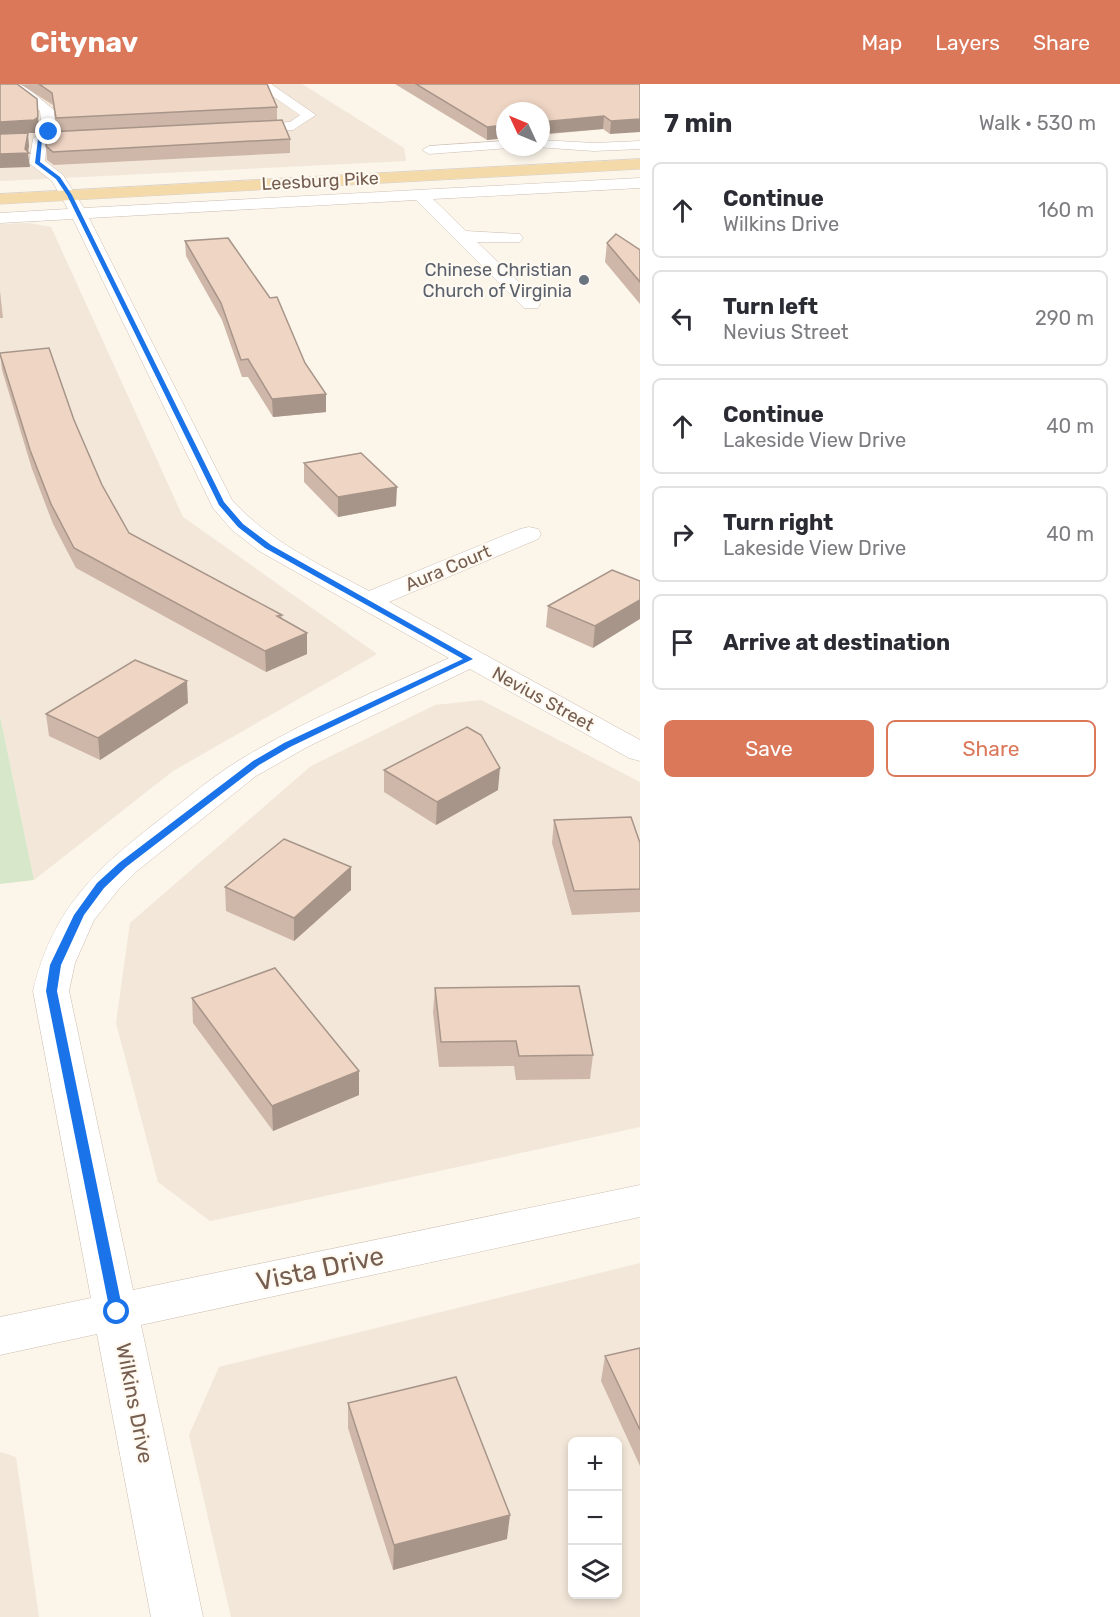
<!DOCTYPE html>
<html lang="en">
<head>
<meta charset="utf-8">
<style>
  body { margin:0; font-family:Rubik,sans-serif; background:#f2f2f3; color:#2b2b33 }
  .controls { position:absolute; right:18px; bottom:18px; display:grid; overflow:hidden; border-radius:9px; box-shadow:0 3px 9px #0003 }
  .controls button { width:54px; height:54px; display:grid; place-items:center; padding:0; border:0; border-bottom:2px solid #e1e1e2; background:#fff; color:#2b2b33; font:30px sans-serif }
  .compass { position:absolute; left:496px; top:18px; width:54px; height:54px; border-radius:50%; background:#fff; box-shadow:0 3px 9px #0003; rotate:314deg }
  .stop { position:absolute; width:18px; height:18px; margin:-14px; border:4px solid #1a73e8; border-radius:50%; background:#fff }
  .stop.end { background:#1a73e8; border-color:#fff; box-shadow:0 2px 6px #0008 }
  .list { margin:0; padding:0; list-style:none }
  h2 { display:flex; justify-content:space-between; align-items:center; height:78px; margin:0; padding:0 24px; font-size:26px }
  h2 small { font-size:20px; font-weight:400; color:#7c7c81 }
  .list li { display:grid; grid-template-columns:39px 1fr auto; gap:18px; align-items:center; box-sizing:border-box; height:96px; margin:0 12px 12px; padding:0 12px; border:2px solid #e1e1e2; border-radius:9px }
  .list b { display:block; font-size:22px; white-space:nowrap }
  .list p { margin:0; font-size:20px; white-space:nowrap; color:#7c7c81 }
  .list em { font-size:20px; font-style:normal; color:#7c7c81 }
  .actions { display:flex; gap:12px; padding:18px 24px }
  .actions a { flex:1; padding:14px 0; border:2px solid #db785a; border-radius:9px; text-align:center; font-size:21px; color:#db785a }
  .actions .main { background:#db785a; color:#fff }
  .icon { flex:none; width:33px; height:33px; fill:none; stroke:currentColor; stroke-width:2; stroke-linecap:round; stroke-linejoin:round }
  .map { position:relative; flex:none; width:640px; height:1533px; overflow:hidden }
  header { display:flex; align-items:center; gap:36px; box-sizing:border-box; height:84px; padding:0 30px; background:#db785a; color:#fff }
  header strong { font-size:28px }
  nav { display:flex; gap:33px; margin-inline-start:auto; font-size:21px }
  main { display:flex }
  aside { flex:1; background:#fff }
  .map>svg:first-child { display:block }
</style>
</head>
<body>
<header>
<strong>Citynav</strong>
<nav><a>Map</a><a>Layers</a><a>Share</a></nav>
</header>
<main>
<div class="map">
<svg width="640" height="1533" viewBox="0 0 640 1533">
  <rect width="100%" height="100%" fill="#fbf5ea"/>
  <path fill="#f2e7d9" fill-rule="evenodd" d="M 0,0 L 302,0 L 404,64 L 406,77 L 0,97 Z
    M 29,139 L 51,143 L 183,433 L 377,570 L 173,687 L 34,796 L 0,632 L 0,140 Z
    M 481,616 L 640,698 L 640,1043 L 210,1137 L 158,1098 L 116,939 L 130,839 L 311,682 L 435,621 Z
    M 640,1179 L 640,1533 L 231,1533 L 189,1351 L 219,1283 ZM 572,1358 L 618,1358 L 618,1510 L 572,1510 Z
    M 0,1368 L 16,1373 L 39,1533 L 0,1533 Z"/>
  <path fill="#d6e8c9" d="M 0,632 L 34,796 L 0,800 Z"/>
  <g fill="none" stroke-linecap="round" stroke-linejoin="round">
    <g stroke="#cdbdb1" stroke-width="1">
      <path id="minor" d="M 255,0 L 271,0 L 316,31 L 293,46 L 237,48 L 235,45 L 237,42 L 290,38 L 300,31 Z
        M 20,1 L 25,2 L 54,26 L 56,48 L 47,57 L 45,77 L 63,91 L 84,124 L 640,94 L 640,104 L 433,115 L 466,147 L 520,150 L 523,154 L 520,158 L 477,158 L 538,216 L 540,220 L 538,224 L 524,224 L 416,116 L 89,134 L 232,416 C 270,458 320,481 369,507 L 520,445 L 529,443 L 538,445 L 541,450 L 538,455 L 389,518 L 640,656 L 640,677 L 629,674 L 470,585 L 309,662 L 256,692 L 137,787 L 119,805 L 94,836 L 75,879 L 69,907 L 133,1206 L 640,1101 L 640,1133 L 141,1241 L 203,1533 L 151,1533 L 97,1250 L 0,1271 L 0,1233 L 91,1214 L 33,907 C 53,823 97,784 163,733 C 191,711 218,688 248,671 C 311,633 382,605 449,574 L 259,467 L 232,446 L 213,424 L 73,135 L 0,139 L 0,129 L 68,125 L 52,97 L 29,79 L 33,55 L 42,47 L 40,27 L 15,8 L 13,5 L 15,2 Z
        M 541,56 L 594,59 L 640,57 L 640,65 L 594,67 L 536,63 L 541,63 Z
        M 505,57 L 505,63 L 510,64 L 429,70 L 422,66 L 429,62 Z"/>
    </g>
    <g stroke="#d8d2ce" stroke-width="1">
      <path id="major" d="M 640,75 L 640,85 L 0,120 L 0,110 Z"/>
    </g>
    <use href="#minor" fill="#fff" fill-rule="evenodd"/>
    <use href="#major" fill="#f4d9a9" fill-rule="evenodd"/>
  </g>
  <path fill="#ceb7a9" d="M 20,0 L 267,0 L 277,23 L 277,36 L 290,55 L 290,69 L 54,81 L 47,76 L 46,62 L 57,47 L 53,21 Z
    M 395,0 L 640,0 L 610,50 L 603,45 L 487,56 Z
    M 185,157 L 326,328 L 273,333 L 248,293 L 242,293 L 222,236 L 186,172 Z
    M 607,159 L 640,166 L 640,220 L 605,178 Z
    M 0,207 L 3,234 L 0,234 Z
    M 0,269 L 74,336 L 102,401 L 129,449 L 282,531 L 282,535 L 307,549 L 307,570 L 266,588 L 76,484 L 53,440 L 32,385 L 2,286 Z
    M 304,379 L 396,422 L 338,433 L 304,398 Z
    M 612,486 L 593,564 L 546,543 L 548,522 Z
    M 188,619 L 100,676 L 49,652 L 46,630 Z
    M 384,686 L 498,706 L 436,741 L 384,708 Z
    M 554,736 L 640,759 L 640,828 L 572,831 L 552,759 Z
    M 225,803 L 351,806 L 294,857 L 226,827 Z
    M 435,904 L 593,971 L 590,995 L 516,996 L 514,982 L 439,983 L 433,928 Z
    M 192,914 L 359,1011 L 273,1047 L 193,939 Z
    M 640,1264 L 640,1382 L 601,1297 L 605,1272 Z
    M 348,1319 L 507,1455 L 393,1486 L 348,1344 Z"/>
  <path fill="#a79589" d="M 604,32 L 603,45 L 541,50 L 541,38 Z
    M 38,33 L 40,46 L 35,49 L 28,49 L 29,62 L 28,69 L 30,83 L 0,84 L 0,38 Z
    M 640,35 L 640,48 L 610,50 L 611,37 Z
    M 505,41 L 505,54 L 487,56 L 487,43 Z
    M 326,310 L 326,328 L 273,333 L 272,315 Z
    M 397,403 L 396,422 L 338,433 L 338,413 Z
    M 640,516 L 640,535 L 593,564 L 595,542 Z
    M 307,549 L 307,570 L 266,588 L 265,567 Z
    M 187,597 L 188,619 L 100,676 L 98,654 Z
    M 500,684 L 498,706 L 436,741 L 437,718 Z
    M 351,783 L 351,806 L 294,857 L 294,834 Z
    M 359,987 L 359,1011 L 273,1047 L 272,1022 Z
    M 510,1431 L 507,1455 L 393,1486 L 394,1461 Z"/>
  <path fill="#efd5c4" stroke="#a79589" stroke-width="1.5" d="M 0,0 L 17,0 L 37,15 L 38,33 L 34,36 L 0,38 Z
    M 39,0 L 267,0 L 277,23 L 56,34 L 52,9 Z
    M 416,0 L 640,0 L 640,35 L 611,37 L 604,32 L 541,38 L 541,27 L 505,27 L 505,41 L 487,43 Z
    M 282,36 L 290,55 L 53,68 L 46,62 L 48,48 Z
    M 28,49 L 25,65 L 29,69 L 0,70 L 0,50 Z
    M 616,150 L 640,166 L 640,198 L 607,159 Z
    M 228,154 L 270,214 L 277,213 L 305,279 L 326,310 L 272,315 L 248,275 L 241,276 L 221,219 L 185,157 Z
    M 49,264 L 74,336 L 102,401 L 129,449 L 282,531 L 277,532 L 307,549 L 265,567 L 74,464 L 51,420 L 30,366 L 0,270 L 0,269 Z
    M 361,369 L 397,403 L 338,413 L 304,379 Z
    M 612,486 L 640,497 L 640,516 L 595,542 L 548,522 Z
    M 135,576 L 187,597 L 98,654 L 46,630 Z
    M 467,643 L 481,651 L 500,684 L 437,718 L 384,686 Z
    M 631,733 L 640,759 L 640,805 L 574,807 L 554,736 Z
    M 284,755 L 351,783 L 294,834 L 225,803 Z
    M 275,884 L 359,987 L 272,1022 L 192,914 Z
    M 579,902 L 593,971 L 519,972 L 516,957 L 441,958 L 435,904 Z
    M 640,1264 L 640,1346 L 605,1272 Z
    M 456,1293 L 510,1431 L 394,1461 L 348,1319 Z"/>
  <path fill="#1a73e8" d="M 47,47 L 51,48 L 42,56 L 40,78 L 60,93 L 72,111 L 224,418 L 243,440 L 271,461 L 473,575 L 290,663 L 259,681 L 126,783 L 104,804 L 84,831 L 61,881 L 57,907 L 123,1228 L 117,1234 L 110,1228 L 46,907 L 50,881 L 74,831 L 97,799 L 119,779 L 253,677 L 284,659 L 463,575 L 265,464 L 238,443 L 219,421 L 67,111 L 56,95 L 35,79 L 38,55 Z"/>
  <circle fill="#6b7280" stroke="#fef9f1" stroke-width="2" cx="584" cy="196" r="6"/>
  <g text-anchor="middle" dominant-baseline="central" stroke-width="4.5" stroke-linejoin="round" paint-order="stroke">
    <g font-size="18" fill="#755d4f" stroke="#fef9f1">
      <text transform="translate(320 97) rotate(-3)">Leesburg Pike</text>
      <text transform="translate(448 484) rotate(-23)">Aura Court</text>
      <text transform="translate(543 615) rotate(29)">Nevius Street</text>
    </g>
    <g font-size="18" fill="#5b616d" stroke="#fef9f1" text-anchor="end">
      <text x="572" y="186">Chinese Christian<tspan x="572" dy="21">Church of Virginia</tspan></text>
    </g>
    <g font-size="21" fill="#755d4f" stroke="#fef9f1">
      <text transform="translate(135 1319) rotate(79)">Wilkins Drive</text>
    </g>
    <g font-size="26" fill="#755d4f" stroke="#fef9f1">
      <text transform="translate(320 1185) rotate(-12)">Vista Drive</text>
    </g>
  </g>
</svg>
<div class="controls">
<button>+</button>
<button>−</button>
<button><svg class="icon" aria-label="layers" viewBox="0 0 24 24"><path d="M12 4l9 5-9 5-9-5zM3 14l9 5 9-5"/></svg></button>
</div>
<svg class="compass" viewBox="-18 -18 36 36"><path d="M0-13l5 13h-10z" fill="#e53935"/><path d="M0 13l5-13h-10z" fill="#7c7c81"/></svg>
<div class="stop" style="left:117px;top:1228px"></div>
<div class="stop end" style="left:49px;top:48px"></div>
</div>
<aside>
<h2>7 min<small>Walk · 530 m</small></h2>
<ul class="list">
<li><svg class="icon" aria-label="ahead" viewBox="0 0 24 24"><path d="M12 20V5M6 11l6-6 6 6"/></svg><div><b>Continue</b><p>Wilkins Drive</p></div><em>160 m</em></li>
<li><svg class="icon" aria-label="left" viewBox="0 0 24 24"><path d="M17 20v-9H6M10 6l-5 5 5 5"/></svg><div><b>Turn left</b><p>Nevius Street</p></div><em>290 m</em></li>
<li><svg class="icon" aria-label="ahead" viewBox="0 0 24 24"><path d="M12 20V5M6 11l6-6 6 6"/></svg><div><b>Continue</b><p>Lakeside View Drive</p></div><em>40 m</em></li>
<li><svg class="icon" aria-label="right" viewBox="0 0 24 24"><path d="M7 20v-9h11M14 6l5 5-5 5"/></svg><div><b>Turn right</b><p>Lakeside View Drive</p></div><em>40 m</em></li>
<li><svg class="icon" aria-label="arrive" viewBox="0 0 24 24"><path d="M6 21V4h12l-3 4 3 4H6"/></svg><div><b>Arrive at destination</b></div></li>
</ul>
<div class="actions"><a class="main">Save</a><a>Share</a></div>
</aside>
</main>
</body>
</html>
